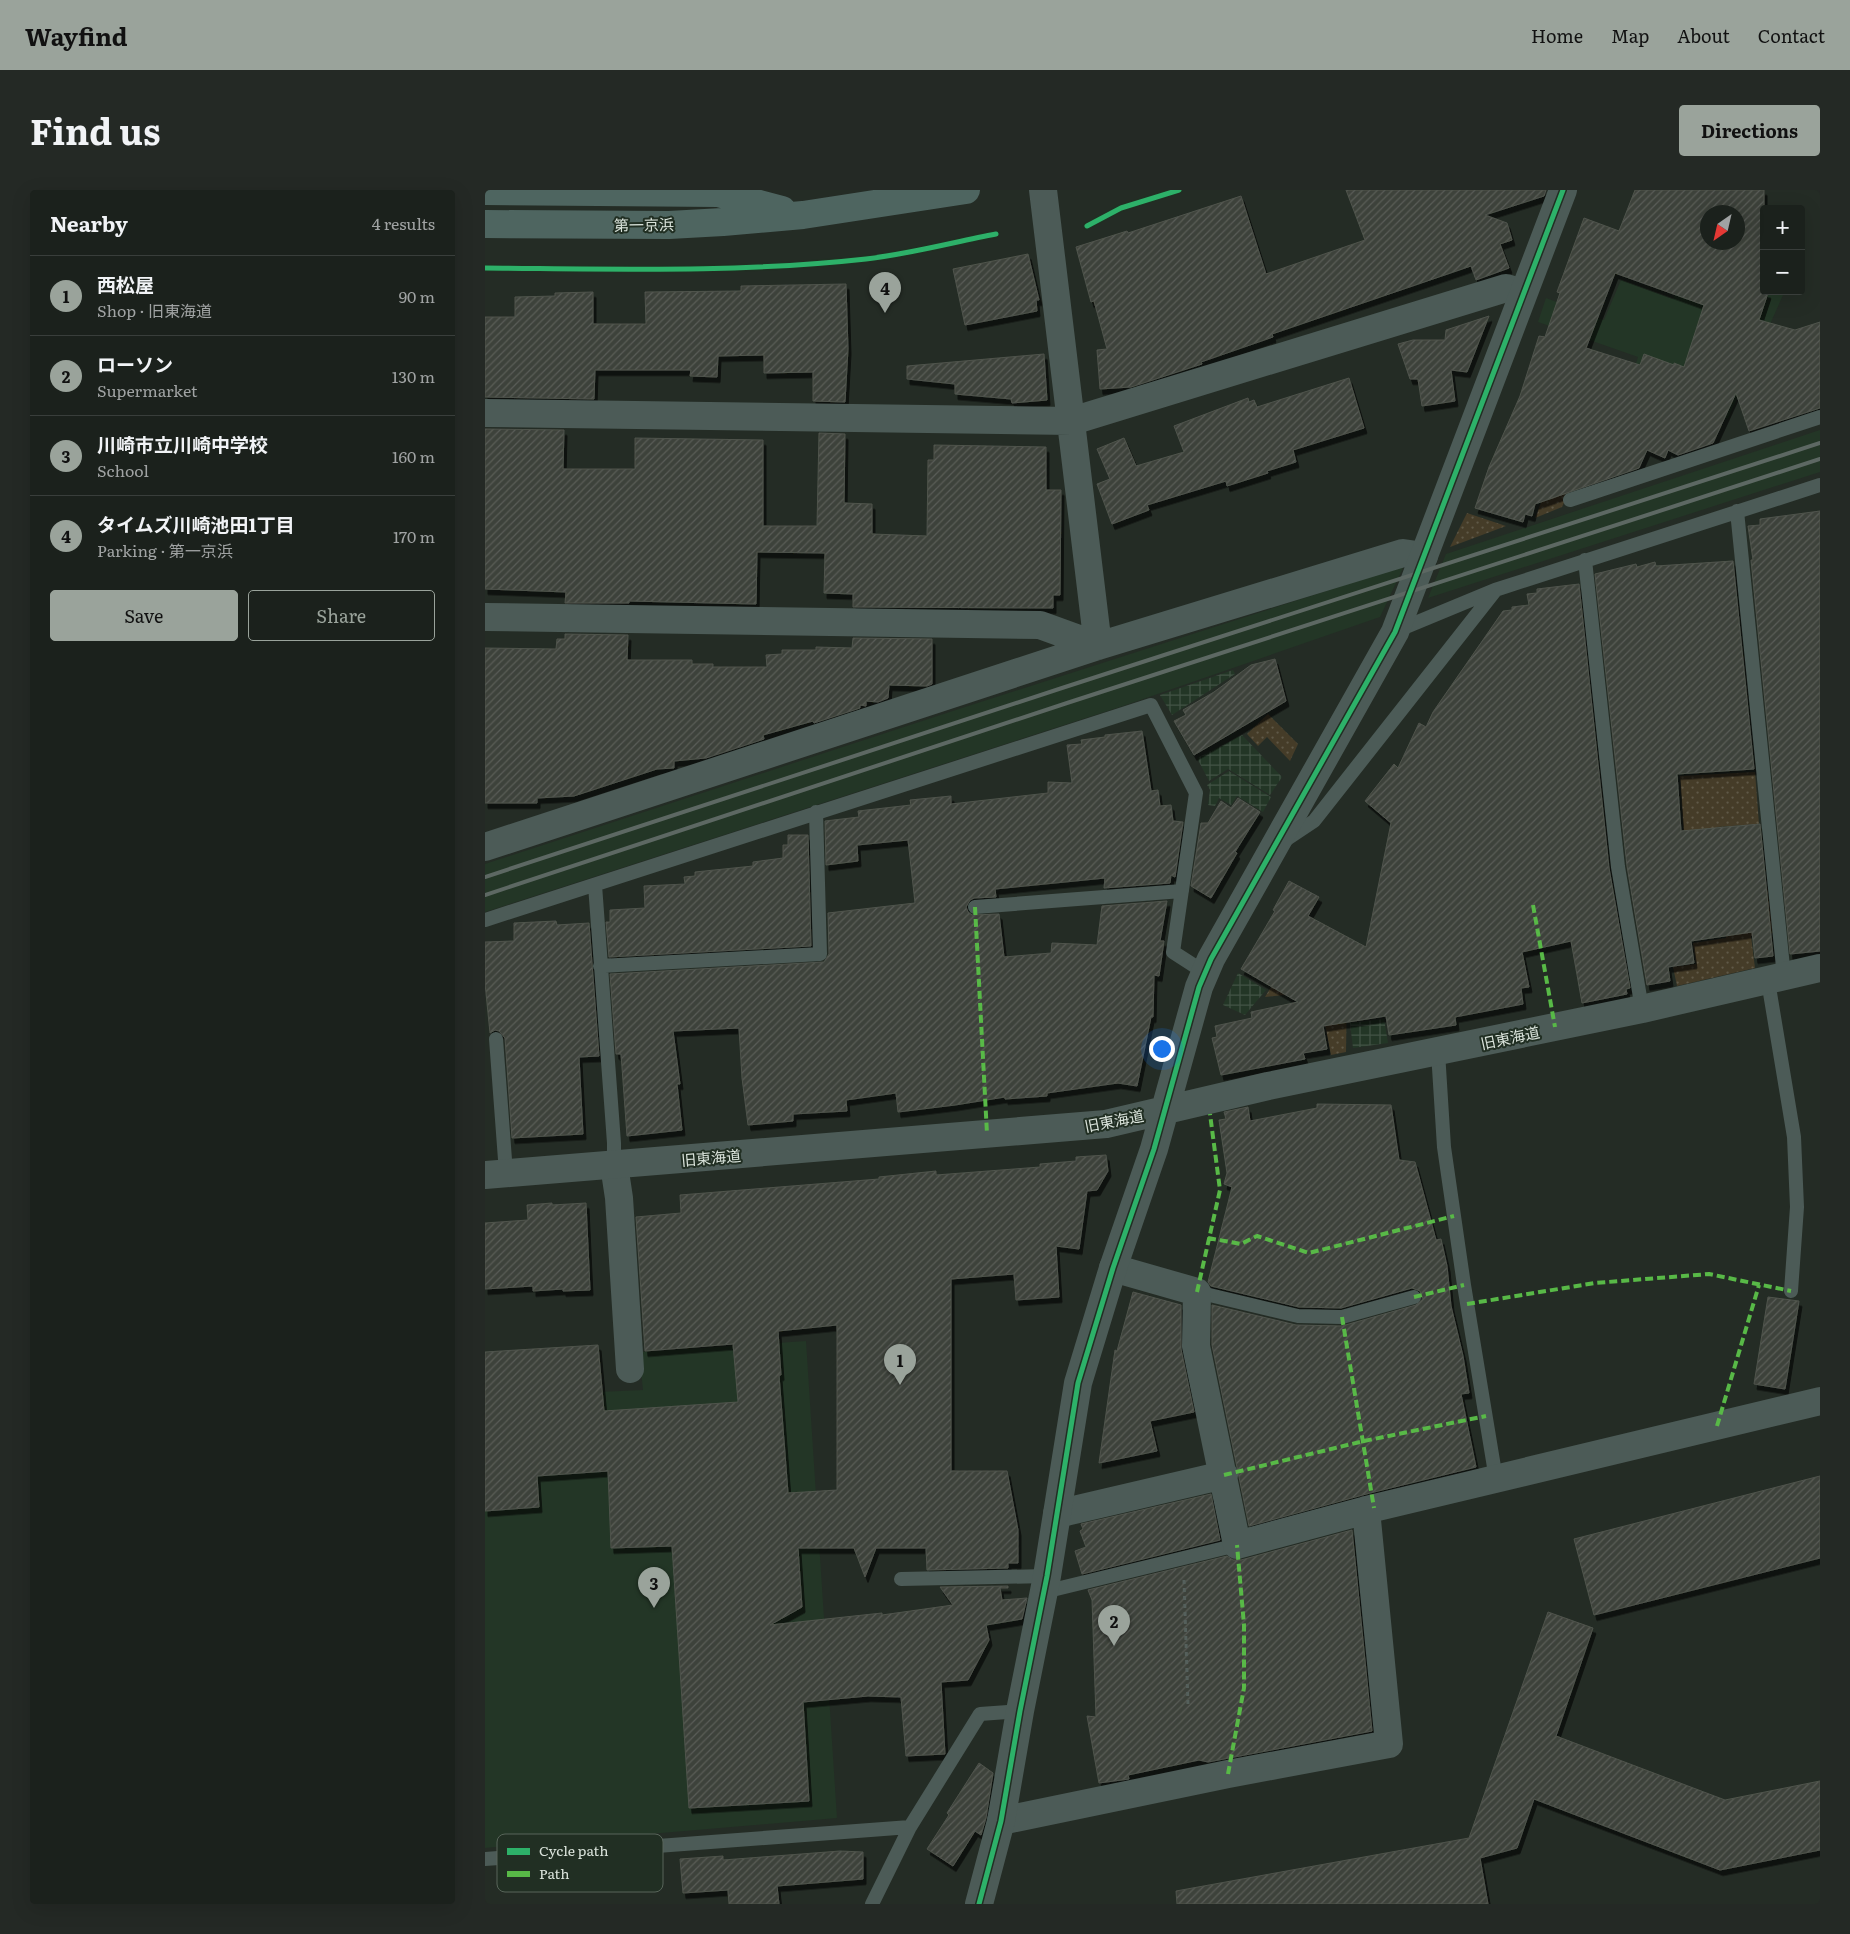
<!DOCTYPE html>
<html lang="en">
<head>
<meta charset="utf-8">
<style>
  body { margin:0; font-family:Literata,"Noto Sans JP",serif; background:#242925; color:#f1f3f6 }
  .controls { position:absolute; right:15px; top:15px; display:grid; overflow:hidden; border-radius:5px; box-shadow:0 5px 20px #0002 }
  .controls button { width:45px; height:45px; display:grid; place-items:center; padding:0; border:0; border-bottom:1px solid #393e3b; background:#1b211c; color:#f1f3f6; font:25px sans-serif }
  .compass { position:absolute; left:1215px; top:15px; width:45px; height:45px; border-radius:50%; background:#1b211c; box-shadow:0 5px 20px #0002; rotate:214deg }
  .you { position:absolute; left:676px; top:858px; width:18px; height:18px; margin:-12px; border:4px solid #fff; border-radius:50%; background:#1a73e8; box-shadow:0 0 0 8px #1a73e833 }
  .badge { display:grid; place-items:center; width:32px; height:32px; border-radius:50%; background:#9aa39b; color:#111; font-size:16px; font-weight:700 }
  .pin { position:absolute; translate:-50% -41px; filter:drop-shadow(0 1px 2px #0008) }
  .pin::after { content:''; position:absolute; top:26px; width:18px; height:15px; background:inherit; clip-path:polygon(0 0,100% 0,50% 100%) }
  .list { margin:0; padding:0; list-style:none }
  h2 { display:flex; justify-content:space-between; align-items:center; height:65px; margin:0; padding:0 20px; font-size:21px }
  h2 small { font-size:16px; font-weight:400; color:#a0a3a3 }
  .list li { display:grid; grid-template-columns:32px 1fr auto; gap:15px; align-items:center; box-sizing:border-box; height:80px; padding:0 20px; border-top:1px solid #393e3b }
  .list b { display:block; font-size:19px; white-space:nowrap }
  .list p { margin:0; font-size:16px; white-space:nowrap; color:#a0a3a3 }
  .list em { font-size:16px; font-style:normal; color:#a0a3a3 }
  .actions { display:flex; gap:10px; padding:15px 20px }
  .actions a { flex:1; padding:11px 0; border:1px solid #9aa39b; border-radius:5px; text-align:center; font-size:18px; color:#9aa39b }
  .actions .main { background:#9aa39b; color:#111 }
  .map { position:relative; flex:none; width:1335px; height:1714px; overflow:hidden; border-radius:5px }
  header { display:flex; align-items:center; gap:30px; box-sizing:border-box; height:70px; padding:0 25px; background:#9aa39b; color:#111 }
  header strong { font-size:24px }
  nav { display:flex; gap:28px; margin-inline-start:auto; font-size:18px }
  .intro { display:flex; align-items:center; justify-content:space-between; box-sizing:border-box; height:120px; padding:0 30px }
  h1 { margin:0; font-size:35px }
  .button { padding:12px 22px; border-radius:5px; background:#9aa39b; color:#111; font-size:18px; font-weight:700 }
  main { display:flex; gap:30px; padding:0 30px }
  aside { flex:1; background:#1b211c; border-radius:5px; box-shadow:0 5px 20px #0002 }
  .map>svg:first-child { display:block }
</style>
</head>
<body>
<header>
<strong>Wayfind</strong>
<nav><a>Home</a><a>Map</a><a>About</a><a>Contact</a></nav>
</header>
<div class="intro"><h1>Find us</h1><a class="button">Directions</a></div>
<main>
<aside>
<h2>Nearby<small>4 results</small></h2>
<ul class="list">
<li><span class="badge">1</span><div><b>西松屋</b><p>Shop · 旧東海道</p></div><em>90 m</em></li>
<li><span class="badge">2</span><div><b>ローソン</b><p>Supermarket</p></div><em>130 m</em></li>
<li><span class="badge">3</span><div><b>川崎市立川崎中学校</b><p>School</p></div><em>160 m</em></li>
<li><span class="badge">4</span><div><b>タイムズ川崎池田1丁目</b><p>Parking · 第一京浜</p></div><em>170 m</em></li>
</ul>
<div class="actions"><a class="main">Save</a><a>Share</a></div>
</aside>
<div class="map">
<svg width="1335" height="1714" viewBox="0 0 1335 1714">
  <defs>
    <pattern id="industrial-grid" width="8" height="8" patternUnits="userSpaceOnUse" patternTransform="scale(1.25)"><rect width="8" height="8" fill="#233626"/><path d="M0 4h8M4 0v8" fill="none" stroke="#425345"/></pattern>
    <pattern id="garden-dots" width="8" height="8" patternUnits="userSpaceOnUse" patternTransform="scale(1.25)"><rect width="8" height="8" fill="#453c28"/><path d="M2 2h.1M6 6h.1" fill="none" stroke="#5f5847" stroke-width="1.8" stroke-linecap="round"/></pattern>
    <pattern id="building-hatch" width="6" height="6" patternUnits="userSpaceOnUse" patternTransform="scale(1.25)"><rect width="6" height="6" fill="#3e423b"/><path d="M-1 1l2-2M0 6l6-6M5 7l2-2" fill="none" stroke="#595d57"/></pattern>
    <filter id="shadow"><feDropShadow dx="3" dy="5.5" stdDeviation="0" flood-color="#0009"/></filter>
  </defs>
  <rect width="100%" height="100%" fill="#242c25"/>
  <path fill="#233626" d="M 1202,68 L 1279,101 L 1288,101 L 1298,105 L 1243,229 L 1210,214 L 1141,206 L 1153,167 L 1053,132 L 1061,108 L 1119,130 L 1136,90 L 1188,109 Z
    M 1335,240 L 1335,282 L 943,408 L 961,364 Z
    M 919,376 L 895,427 L 635,517 L 0,722 L 0,674 L 477,518 Z
    M 321,1151 L 352,1628 L 0,1658 L 0,1207 L 158,1200 L 154,1162 Z"/>
  <path fill="url(#industrial-grid)" d="M 748,480 L 750,484 L 687,525 L 675,505 Z
    M 757,545 L 797,587 L 785,605 L 743,579 L 724,591 L 712,568 Z
    M 744,581 L 786,607 L 778,622 L 752,606 L 746,615 L 734,608 L 730,616 L 723,615 L 725,600 L 722,595 Z
    M 753,783 L 781,800 L 760,825 L 738,815 Z
    M 899,829 L 903,853 L 868,858 L 865,833 Z"/>
  <path fill="url(#garden-dots)" d="M 1093,282 L 1077,317 L 1050,328 L 1057,310 Z
    M 982,323 L 1021,336 L 965,357 Z
    M 783,524 L 813,554 L 805,571 L 782,547 L 773,556 L 762,544 Z
    M 1270,582 L 1274,634 L 1232,637 L 1232,664 L 1200,665 L 1195,586 Z
    M 1282,697 L 1288,743 L 1266,746 L 1270,778 L 1192,796 L 1188,777 L 1211,774 L 1208,753 L 1241,748 L 1241,738 L 1253,701 Z
    M 802,771 L 862,800 L 861,862 L 846,865 L 840,835 L 826,802 L 780,807 Z"/>
  <path fill="url(#building-hatch)" stroke="#4f544c" fill-rule="evenodd" filter="url(#shadow)" d="M 861,0 L 1061,0 L 1059,6 L 1000,25 L 1022,33 L 1027,50 L 1015,54 L 1024,78 L 991,90 L 986,76 L 787,144 L 788,147 L 716,172 L 717,174 L 646,197 L 615,199 L 612,160 L 622,159 L 609,111 L 606,112 L 591,57 L 642,41 L 643,43 L 756,6 L 781,84 L 880,50 Z
    M 1150,0 L 1279,0 L 1279,102 L 1283,103 L 1274,130 L 1310,140 L 1335,132 L 1335,218 L 1264,241 L 1251,203 L 1228,253 L 1193,265 L 1183,260 L 1180,268 L 1162,260 L 1154,278 L 1050,314 L 1047,326 L 1040,324 L 1038,332 L 990,318 L 1004,277 L 1035,206 L 1054,146 L 1060,147 L 1075,103 L 1072,102 L 1099,28 L 1134,41 ZM 1222,22 L 1252,22 L 1252,52 L 1222,52 ZM 1130,83 L 1219,115 L 1199,177 L 1189,173 L 1189,175 L 1159,164 L 1155,175 L 1101,158 Z
    M 543,64 L 554,110 L 551,110 L 552,121 L 480,135 L 468,79 Z
    M 361,94 L 363,159 L 360,212 L 328,211 L 328,182 L 279,183 L 279,165 L 233,166 L 232,187 L 205,186 L 206,180 L 110,180 L 109,209 L 0,207 L 0,127 L 30,127 L 30,107 L 70,106 L 70,103 L 108,102 L 108,134 L 161,134 L 160,102 L 256,101 L 256,96 Z
    M 1004,126 L 982,182 L 966,180 L 970,211 L 937,216 L 933,189 L 925,189 L 913,154 L 928,150 L 960,150 L 961,140 Z
    M 559,164 L 562,210 L 527,213 L 526,209 L 470,204 L 470,194 L 422,189 L 422,176 Z
    M 864,188 L 879,238 L 808,260 L 811,272 L 782,281 L 783,283 L 742,296 L 741,291 L 662,315 L 664,320 L 627,334 L 612,294 L 625,289 L 612,259 L 639,248 L 651,276 L 699,262 L 689,236 L 763,208 L 764,212 L 769,210 L 772,217 Z
    M 0,239 L 79,240 L 78,279 L 150,279 L 150,248 L 278,250 L 278,336 L 332,336 L 334,243 L 360,244 L 359,313 L 387,314 L 387,344 L 442,346 L 443,270 L 449,270 L 449,255 L 561,257 L 561,300 L 576,300 L 575,405 L 568,405 L 568,418 L 368,417 L 368,404 L 339,403 L 340,363 L 272,362 L 271,414 L 144,411 L 144,413 L 80,413 L 81,402 L 0,399 Z
    M 1335,321 L 1335,761 L 1305,764 L 1266,370 L 1268,370 L 1263,336 L 1275,335 L 1275,329 Z
    M 1248,371 L 1269,579 L 1192,584 L 1196,641 L 1275,634 L 1288,766 L 1270,768 L 1267,742 L 1206,751 L 1209,773 L 1183,777 L 1185,791 L 1162,795 L 1142,676 L 1110,384 L 1151,374 L 1152,377 L 1170,372 L 1171,376 Z
    M 1094,394 L 1124,678 L 1145,798 L 1141,799 L 1142,804 L 1097,813 L 1086,751 L 1037,762 L 1044,797 L 1036,798 L 1038,814 L 970,827 L 971,835 L 904,845 L 901,826 L 838,836 L 842,859 L 818,863 L 820,869 L 736,885 L 727,848 L 732,847 L 730,836 L 767,828 L 766,822 L 813,812 L 756,779 L 790,721 L 788,720 L 804,691 L 834,707 L 823,726 L 881,757 L 906,633 L 880,611 L 909,574 L 913,578 L 934,533 L 941,537 L 948,522 L 1018,421 L 1027,420 L 1027,417 L 1044,415 L 1042,404 L 1052,403 L 1052,399 Z
    M 80,444 L 143,445 L 142,470 L 207,470 L 207,474 L 228,474 L 228,477 L 282,477 L 281,465 L 297,464 L 297,460 L 331,460 L 331,457 L 367,458 L 368,448 L 447,449 L 447,494 L 442,496 L 404,495 L 403,508 L 393,512 L 381,511 L 381,516 L 375,515 L 375,518 L 329,533 L 328,531 L 278,545 L 279,549 L 221,568 L 189,571 L 189,578 L 172,579 L 89,606 L 52,608 L 52,613 L 0,613 L 0,458 L 71,459 L 72,449 L 80,449 Z
    M 790,469 L 801,511 L 709,565 L 689,531 L 701,525 L 698,520 L 729,502 L 766,475 Z
    M 657,541 L 666,601 L 673,600 L 675,616 L 686,615 L 688,631 L 698,632 L 690,687 L 686,685 L 685,693 L 619,698 L 620,688 L 510,699 L 511,707 L 489,708 L 485,710 L 481,717 L 483,722 L 487,725 L 514,724 L 519,767 L 566,763 L 567,753 L 612,755 L 617,716 L 682,711 L 675,751 L 679,751 L 674,786 L 669,785 L 668,827 L 666,827 L 652,896 L 633,893 L 562,903 L 562,906 L 520,909 L 520,907 L 470,915 L 413,922 L 411,903 L 361,910 L 362,921 L 308,924 L 308,931 L 263,935 L 257,888 L 254,838 L 188,841 L 195,894 L 192,894 L 197,940 L 142,946 L 136,864 L 131,864 L 125,784 L 339,772 L 344,764 L 343,723 L 430,713 L 423,650 L 372,655 L 373,671 L 341,675 L 340,631 L 374,627 L 373,621 L 426,615 L 425,610 L 466,606 L 466,614 L 563,603 L 563,592 L 587,593 L 582,555 L 597,554 L 596,550 L 620,547 L 620,545 Z
    M 753,608 L 775,622 L 750,662 L 752,663 L 726,708 L 706,696 L 716,633 L 723,633 L 736,611 L 746,618 Z
    M 303,645 L 323,645 L 326,756 L 124,767 L 121,732 L 125,732 L 125,720 L 160,718 L 159,696 L 200,694 L 199,687 L 210,686 L 210,682 L 268,676 L 268,672 L 298,668 L 298,655 L 303,655 Z
    M 71,731 L 72,735 L 104,733 L 114,866 L 94,867 L 98,944 L 27,948 L 20,848 L 14,841 L 10,840 L 5,843 L 0,793 L 0,752 L 29,751 L 29,733 Z
    M 832,914 L 906,915 L 914,970 L 930,972 L 951,1050 L 956,1049 L 962,1076 L 966,1116 L 978,1166 L 984,1203 L 976,1204 L 991,1277 L 885,1303 L 764,1336 L 727,1155 L 727,1115 L 811,1135 L 857,1136 L 931,1115 L 938,1109 L 935,1101 L 927,1098 L 856,1118 L 814,1117 L 726,1096 L 723,1092 L 747,997 L 739,994 L 742,983 L 734,930 L 741,929 L 739,922 L 763,917 L 765,931 L 832,918 Z
    M 621,965 L 623,981 L 612,1000 L 602,1001 L 594,1059 L 571,1056 L 574,1107 L 531,1110 L 529,1084 L 466,1089 L 466,1281 L 522,1281 L 533,1340 L 533,1373 L 523,1373 L 523,1378 L 442,1380 L 441,1358 L 391,1358 L 380,1387 L 369,1358 L 313,1358 L 317,1417 L 285,1435 L 397,1423 L 397,1425 L 468,1415 L 455,1397 L 523,1396 L 523,1398 L 515,1398 L 517,1410 L 542,1408 L 537,1429 L 501,1435 L 504,1450 L 483,1490 L 456,1492 L 460,1564 L 421,1566 L 416,1507 L 383,1506 L 318,1512 L 324,1611 L 204,1618 L 187,1356 L 126,1358 L 123,1281 L 52,1286 L 54,1317 L 0,1321 L 0,1162 L 113,1155 L 119,1221 L 253,1212 L 248,1154 L 160,1161 L 151,1027 L 196,1023 L 195,1005 L 394,989 L 394,987 L 451,981 L 451,985 L 555,977 L 555,974 L 591,971 L 591,967 ZM 352,1135 L 352,1300 L 303,1303 L 294,1185 L 296,1185 L 293,1141 Z
    M 67,1013 L 67,1015 L 101,1013 L 105,1100 L 78,1101 L 78,1099 L 48,1101 L 48,1096 L 0,1099 L 0,1033 L 43,1030 L 42,1015 Z
    M 648,1102 L 696,1115 L 696,1159 L 709,1222 L 665,1231 L 672,1261 L 614,1273 L 630,1160 L 632,1161 Z
    M 1283,1107 L 1314,1111 L 1300,1199 L 1269,1194 Z
    M 1335,1286 L 1335,1368 L 1109,1425 L 1089,1349 Z
    M 726,1304 L 735,1350 L 597,1384 L 590,1361 L 601,1357 L 595,1341 L 598,1339 L 596,1334 Z
    M 867,1340 L 887,1541 L 723,1572 L 714,1570 L 643,1585 L 644,1589 L 614,1593 L 602,1526 L 611,1527 L 607,1410 L 603,1400 L 742,1366 L 748,1370 L 756,1370 Z
    M 1063,1422 L 1108,1438 L 1071,1546 L 1240,1610 L 1335,1591 L 1335,1660 L 1235,1680 L 1049,1609 L 1032,1658 L 995,1668 L 1003,1714 L 692,1714 L 691,1701 L 984,1648 Z
    M 494,1573 L 508,1583 L 501,1628 L 496,1645 L 490,1641 L 468,1676 L 442,1659 L 464,1625 L 462,1623 Z
    M 355,1661 L 378,1662 L 378,1689 L 292,1696 L 294,1714 L 244,1714 L 243,1700 L 198,1703 L 195,1669 L 238,1666 L 238,1670 Z"/>
  <g fill="none" stroke-linecap="round" stroke-linejoin="round">
    <path stroke="#55605c" stroke-width="3" stroke-dasharray="4 4" stroke-linecap="butt" d="M 699,1390 L 703,1515"/>
    <path stroke="#4c5b57" stroke-width="14" d="M 1085,310 L 1335,227
      M 1252,321 L 1299,787
      M 1100,370 L 1133,677 L 1157,819
      M 911,441 L 1010,400 L 1335,295
      M 799,651 L 829,631 L 1010,401
      M 110,695 L 129,953 L 129,975
      M 490,717 L 697,701
      M 0,730 L 666,515 L 711,603 L 688,762 L 719,782
      M 115,776 L 335,764 L 331,622
      M 1283,791 L 1309,947 L 1312,1017 L 1306,1101
      M 11,849 L 21,983
      M 953,862 L 959,957 L 979,1095 L 1011,1289
      M 712,1102 L 813,1126 L 857,1127 L 929,1107
      M 416,1389 L 562,1386
      M 559,1402 L 752,1355
      M 0,1669 L 425,1637
      M 387,1714 L 425,1637 L 495,1524 L 535,1521"/>
    <path stroke="#4c5b57" stroke-width="28" d="M 0,223 L 587,231 L 1021,98 L 1038,103
      M 0,427 L 555,435 L 613,456 L 558,0
      M 0,657 L 613,456 L 918,363 L 939,366
      M 129,975 L 134,1008 L 145,1179
      M 628,1078 L 712,1102 L 711,1156 L 752,1355 L 889,1318 L 1335,1211
      M 572,1324 L 739,1285
      M 516,1631 L 743,1584 L 904,1554 L 881,1320"/>
    <path stroke="#4c5b57" stroke-width="28" d="M 0,985 L 621,934 L 783,896 L 1157,819 L 1335,778
      M 494,1714 L 516,1631 L 535,1521 L 562,1386 L 593,1193 L 628,1078 L 669,959 L 714,797 L 726,769 L 910,442 L 1078,0"/>
    <path stroke="#4e6560" stroke-width="28" d="M 0,1 L 233,3 L 297,20
      M 0,34 L 184,35 L 238,32 L 318,25 L 481,0"/>
    <path stroke="#5d6863" stroke-width="4" d="M 0,687 L 577,498 L 1335,253
      M 0,705 L 582,513 L 1335,269"/>
    <path stroke="#58b947" stroke-width="4" stroke-dasharray="8 4" stroke-linecap="butt" d="M 1048,715 L 1070,837
      M 490,717 L 502,944
      M 723,1048 L 756,1054 L 772,1046 L 824,1063 L 969,1026
      M 712,1102 L 735,1000 L 725,924
      M 929,1107 L 979,1095
      M 982,1114 L 1110,1093 L 1224,1084 L 1306,1101
      M 857,1127 L 889,1318
      M 1232,1236 L 1274,1095
      M 739,1285 L 879,1251 L 1001,1226
      M 743,1584 L 759,1498 L 759,1435 L 752,1355"/>
    <g stroke="#212f23" stroke-width="8">
      <path id="cycleway" d="M 602,36 L 636,18 L 694,0
        M 0,78 C 127,79 255,83 381,69 C 425,64 469,52 511,44
        M 494,1714 L 516,1631 L 535,1521 L 562,1386 L 593,1193 L 628,1078 L 669,959 L 714,797 L 726,769 L 910,442 L 1078,0"/>
    </g>
    <use href="#cycleway" stroke="#2db169" stroke-width="5"/>
  </g>
  <g text-anchor="middle" dominant-baseline="central" stroke-width="4" stroke-linejoin="round" paint-order="stroke">
    <g font-size="15" fill="#dae3db" stroke="#212f23">
      <text transform="translate(159 34) rotate(-1)">第一京浜</text>
      <text transform="translate(1025 847) rotate(-12)">旧東海道</text>
      <text transform="translate(629 930) rotate(-11)">旧東海道</text>
      <text transform="translate(226 967) rotate(-5)">旧東海道</text>
    </g>
  </g>
  <rect x="12" y="1644" width="166" height="58" rx="8" fill="#212f23" stroke="#58655a" stroke-width="1"/>
  <rect x="22" y="1658" width="23" height="7" fill="#2db169"/>
  <rect x="22" y="1681" width="23" height="6" fill="#58b947"/>
  <g font-size="14" fill="#dae3db">
    <text x="54" y="1666">Cycle path</text>
    <text x="54" y="1689">Path</text>
  </g>
</svg>
<div class="controls">
<button>+</button>
<button>−</button>
</div>
<svg class="compass" viewBox="-18 -18 36 36"><path d="M0-13l5 13h-10z" fill="#e53935"/><path d="M0 13l5-13h-10z" fill="#a0a3a3"/></svg>
<div class="you"></div>
<div class="pin badge" style="left:415px;top:1195px">1</div>
<div class="pin badge" style="left:629px;top:1456px">2</div>
<div class="pin badge" style="left:169px;top:1418px">3</div>
<div class="pin badge" style="left:400px;top:123px">4</div>
</div>
</main>
</body>
</html>
